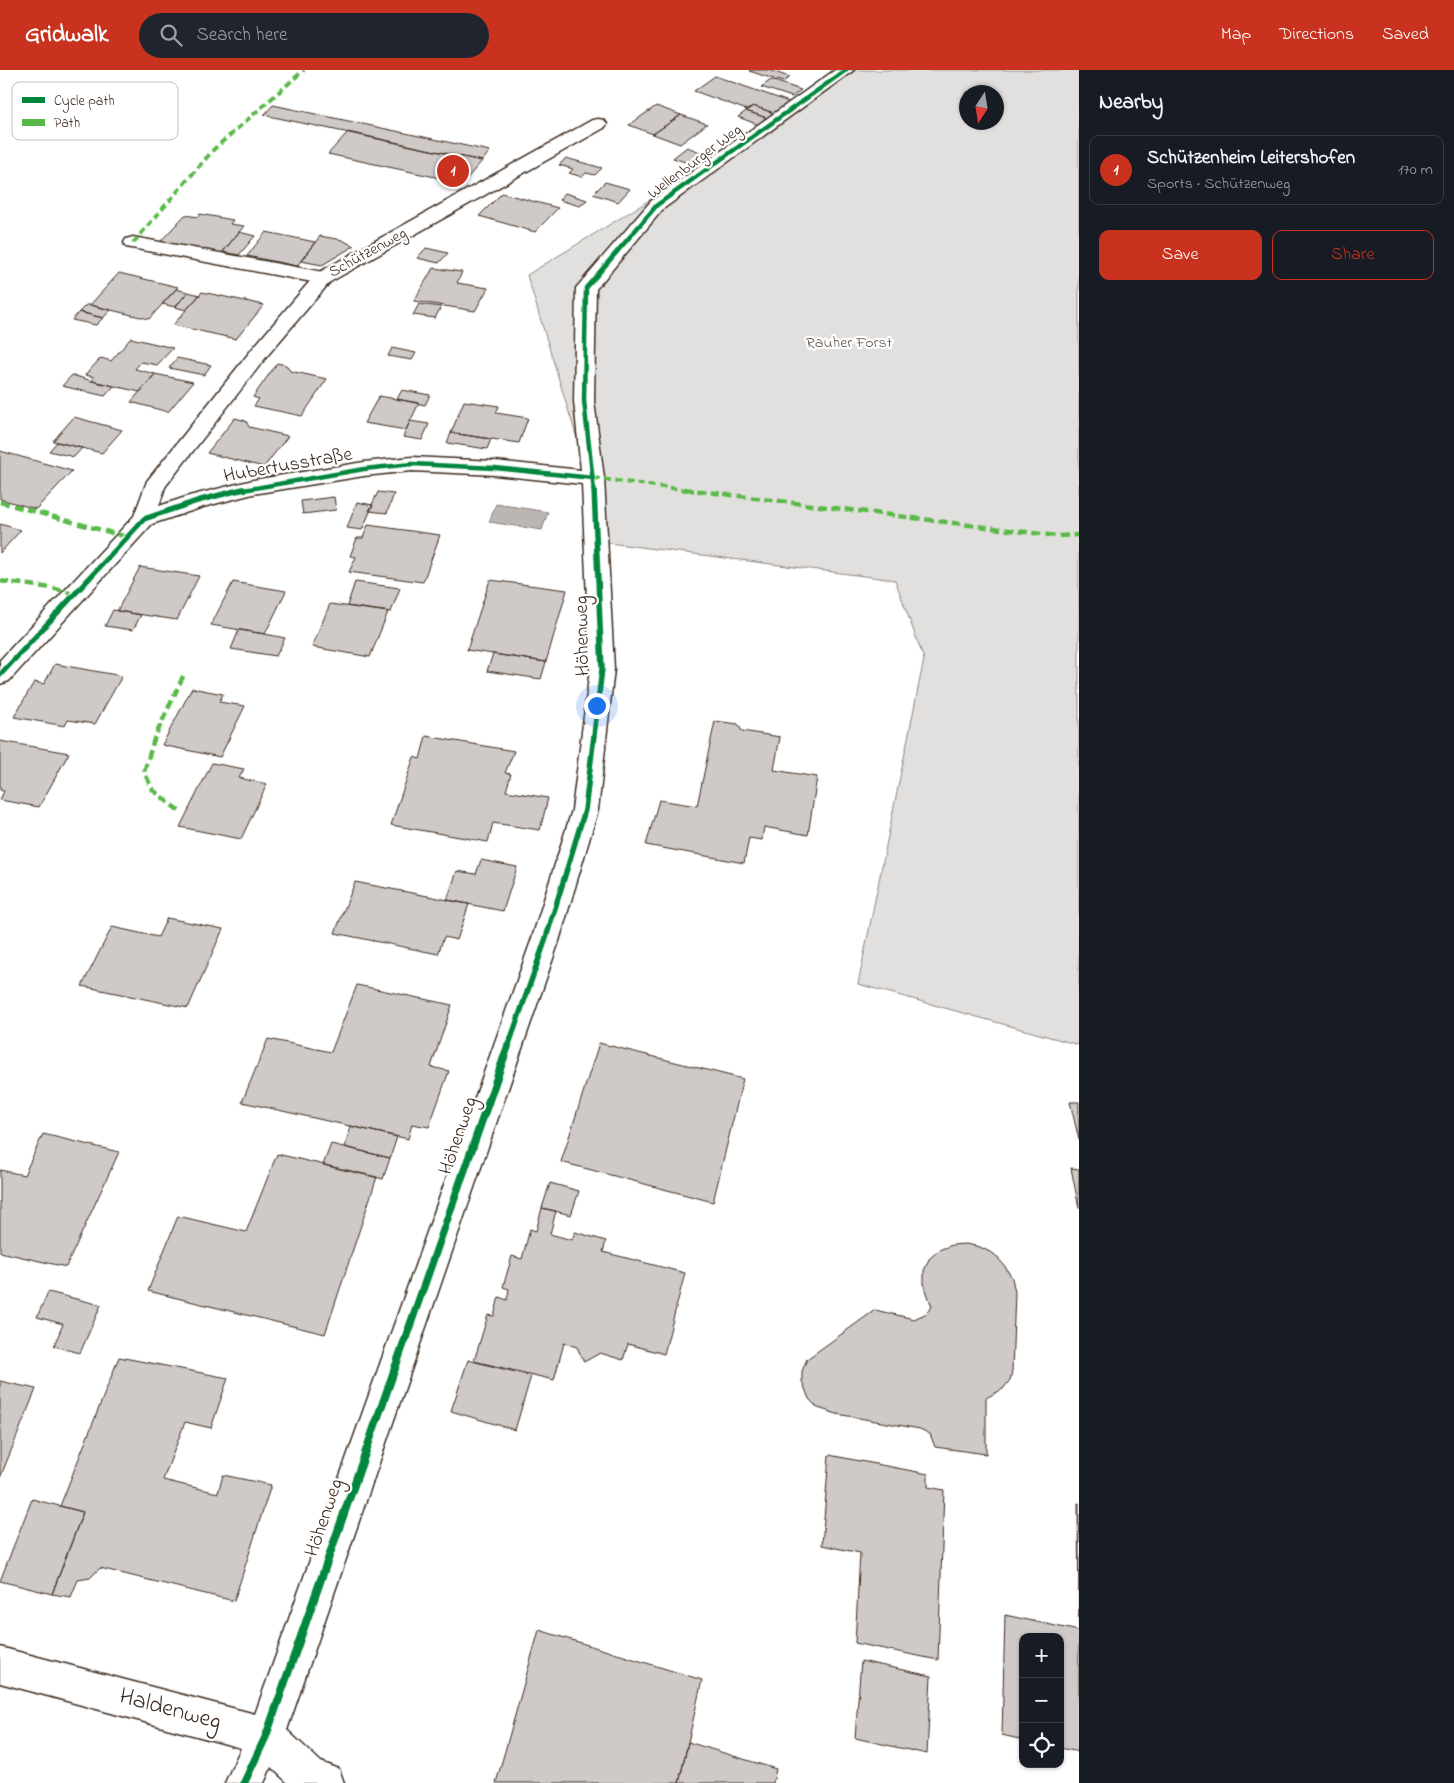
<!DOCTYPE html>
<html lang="en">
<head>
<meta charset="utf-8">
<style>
  body { margin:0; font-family:"Indie Flower",sans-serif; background:#20242c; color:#f1f3f6 }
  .controls { position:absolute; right:15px; bottom:15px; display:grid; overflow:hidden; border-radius:10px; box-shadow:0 1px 4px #0004 }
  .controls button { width:45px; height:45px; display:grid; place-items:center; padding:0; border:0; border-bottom:1px solid #363941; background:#171b24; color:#f1f3f6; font:25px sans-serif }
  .compass { position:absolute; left:959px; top:15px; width:45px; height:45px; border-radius:50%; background:#171b24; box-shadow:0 1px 4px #0004; rotate:192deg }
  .you { position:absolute; left:596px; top:635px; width:18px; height:18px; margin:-12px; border:4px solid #fff; border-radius:50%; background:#1a73e8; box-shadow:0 0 0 8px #1a73e833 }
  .badge { display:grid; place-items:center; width:32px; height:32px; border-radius:50%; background:#c8321e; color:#fff; font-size:16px; font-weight:700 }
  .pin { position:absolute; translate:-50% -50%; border:2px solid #fff; box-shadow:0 1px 5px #0006 }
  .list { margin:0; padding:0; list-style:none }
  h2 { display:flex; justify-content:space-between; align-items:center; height:65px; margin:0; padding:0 20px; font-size:21px }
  h2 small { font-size:16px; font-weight:400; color:#9ea1a6 }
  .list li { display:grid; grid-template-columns:32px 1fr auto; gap:15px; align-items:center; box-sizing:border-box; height:70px; margin:0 10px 10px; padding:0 10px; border:1px solid #363941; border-radius:10px }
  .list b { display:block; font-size:19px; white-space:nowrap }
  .list p { margin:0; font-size:16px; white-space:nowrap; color:#9ea1a6 }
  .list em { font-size:16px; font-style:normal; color:#9ea1a6 }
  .actions { display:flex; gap:10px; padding:15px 20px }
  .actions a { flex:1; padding:11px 0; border:1px solid #c8321e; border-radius:10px; text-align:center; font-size:18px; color:#c8321e }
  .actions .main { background:#c8321e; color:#fff }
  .icon { flex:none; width:28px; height:28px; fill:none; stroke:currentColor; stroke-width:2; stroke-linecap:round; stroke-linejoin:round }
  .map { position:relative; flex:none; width:1079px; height:1713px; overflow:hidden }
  header { display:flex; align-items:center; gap:30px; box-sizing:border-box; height:70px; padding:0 25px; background:#c8321e; color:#fff }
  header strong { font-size:24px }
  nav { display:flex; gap:28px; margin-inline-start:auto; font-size:18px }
  .search { width:350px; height:45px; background:#20242c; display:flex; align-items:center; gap:12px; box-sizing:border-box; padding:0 18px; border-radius:28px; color:#9ea1a6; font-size:19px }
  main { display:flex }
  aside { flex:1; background:#171b24 }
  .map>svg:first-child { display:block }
</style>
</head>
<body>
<header>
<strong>Gridwalk</strong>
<div class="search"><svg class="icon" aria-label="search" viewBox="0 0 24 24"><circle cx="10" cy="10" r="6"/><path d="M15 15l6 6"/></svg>Search here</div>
<nav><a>Map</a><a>Directions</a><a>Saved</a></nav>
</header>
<main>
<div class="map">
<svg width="1079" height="1713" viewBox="0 0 1079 1713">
  <rect width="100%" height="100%" fill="#fff"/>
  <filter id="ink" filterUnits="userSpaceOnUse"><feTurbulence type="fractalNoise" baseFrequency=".02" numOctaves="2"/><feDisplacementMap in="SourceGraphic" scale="10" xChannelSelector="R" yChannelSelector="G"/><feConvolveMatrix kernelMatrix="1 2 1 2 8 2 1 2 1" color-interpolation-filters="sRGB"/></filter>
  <g filter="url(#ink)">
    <path fill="#e2e0de" stroke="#8e857e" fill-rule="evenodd" d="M 839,0 L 1079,0 L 1079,975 L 858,914 L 924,589 L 895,510 L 609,473 L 527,205 L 681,111 ZM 966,22 L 996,22 L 996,52 L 966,52 Z"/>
    <path fill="#bcb6b3" stroke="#887e77" d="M 496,434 L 548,442 L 542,460 L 489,452 Z"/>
    <path fill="#cfcac7" stroke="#3b2a1e" d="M 750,0 L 768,0 L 790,7 L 783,12 L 749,1 Z
      M 715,6 L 789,32 L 774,43 L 753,36 L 747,40 L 694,21 Z
      M 771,10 L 801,20 L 792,27 L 761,17 Z
      M 273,35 L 490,81 L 482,91 L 264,45 Z
      M 656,36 L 681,45 L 653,64 L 629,55 Z
      M 753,36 L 774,43 L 767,48 L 746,41 Z
      M 746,41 L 767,48 L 759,55 L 738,47 Z
      M 681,45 L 707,54 L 680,74 L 653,64 Z
      M 348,62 L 482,91 L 463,113 L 328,84 Z
      M 687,77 L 711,86 L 697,96 L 673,88 Z
      M 566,88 L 602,98 L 595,105 L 586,103 L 582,107 L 569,103 L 573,99 L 559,95 Z
      M 605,112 L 630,119 L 618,132 L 593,124 Z
      M 502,123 L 558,138 L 535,162 L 479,146 Z
      M 565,123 L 587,130 L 580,136 L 559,130 Z
      M 200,144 L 233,150 L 230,154 L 244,156 L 221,184 L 160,172 L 185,145 L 198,147 Z
      M 239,162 L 255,166 L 239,185 L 223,182 Z
      M 266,162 L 315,172 L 297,196 L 247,186 Z
      M 320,166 L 342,170 L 354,176 L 322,195 L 301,191 Z
      M 426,178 L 448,183 L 439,193 L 417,188 Z
      M 433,198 L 462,202 L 457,213 L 488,218 L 475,241 L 414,231 Z
      M 119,203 L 178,217 L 149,249 L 90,235 Z
      M 176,219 L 188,222 L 175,237 L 162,234 Z
      M 188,222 L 200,225 L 186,240 L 175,237 Z
      M 202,222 L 264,235 L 236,269 L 173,255 Z
      M 419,234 L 441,237 L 435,248 L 413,245 Z
      M 86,235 L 90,235 L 111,240 L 103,248 L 79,242 Z
      M 79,242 L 103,248 L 96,255 L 72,250 Z
      M 131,268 L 173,278 L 157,295 L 141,292 L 135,299 L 155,304 L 140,322 L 92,311 L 94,307 L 85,305 L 101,288 L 111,291 Z
      M 392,278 L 416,283 L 412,290 L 388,286 Z
      M 177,288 L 211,295 L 204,305 L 169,298 Z
      M 277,293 L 286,295 L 290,301 L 327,309 L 302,346 L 254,336 L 259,329 L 253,327 Z
      M 155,304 L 193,312 L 168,342 L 131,332 Z
      M 72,305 L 92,311 L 114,316 L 105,326 L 62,316 Z
      M 402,320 L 430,325 L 425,335 L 397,329 Z
      M 379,326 L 419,333 L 406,360 L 364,353 Z
      M 464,331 L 499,336 L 496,343 L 528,348 L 519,373 L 451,363 Z
      M 74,347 L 122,360 L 102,383 L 53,371 Z
      M 235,348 L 246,351 L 249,357 L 288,366 L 264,397 L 207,383 Z
      M 410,351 L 429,354 L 422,370 L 403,367 Z
      M 451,363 L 491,369 L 487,379 L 447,373 Z
      M 57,372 L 82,378 L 74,387 L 49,381 Z
      M 0,381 L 72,401 L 36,439 L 0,429 Z
      M 378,422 L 394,424 L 387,443 L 369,441 Z
      M 334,427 L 336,440 L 303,444 L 301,431 Z
      M 357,432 L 373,435 L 362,460 L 347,458 Z
      M 0,454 L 21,460 L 0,483 Z
      M 368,455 L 440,465 L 423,512 L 349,502 L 356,487 L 350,486 L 357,468 L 363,468 Z
      M 140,497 L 199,506 L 177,550 L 117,541 Z
      M 490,510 L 567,520 L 546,592 L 467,580 Z
      M 233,512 L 286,521 L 265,564 L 211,555 Z
      M 355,512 L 400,518 L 391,542 L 347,536 Z
      M 330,534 L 388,542 L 370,587 L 312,577 Z
      M 113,540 L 141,545 L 133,560 L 105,556 Z
      M 239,560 L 265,564 L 285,568 L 276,586 L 231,579 Z
      M 493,584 L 546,592 L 541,609 L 487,601 Z
      M 55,594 L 122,606 L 95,654 L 68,650 L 65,656 L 14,647 L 34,612 L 44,614 Z
      M 192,618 L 223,624 L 219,632 L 245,636 L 220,687 L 162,675 Z
      M 715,651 L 738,654 L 742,661 L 780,667 L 774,700 L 817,707 L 808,765 L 764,757 L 762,770 L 749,768 L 744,793 L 646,775 L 659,730 L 697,736 Z
      M 426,666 L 514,681 L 505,703 L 511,704 L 506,721 L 548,728 L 540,760 L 493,753 L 488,772 L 391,755 L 414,687 L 420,689 Z
      M 0,671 L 69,683 L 39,737 L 0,730 L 4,721 L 0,720 Z
      M 212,693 L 244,699 L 239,708 L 267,714 L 241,769 L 180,757 Z
      M 481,790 L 517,797 L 503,841 L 447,830 L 457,801 L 476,804 Z
      M 355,812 L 469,834 L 457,870 L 444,867 L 438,884 L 335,863 Z
      M 167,848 L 223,859 L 188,938 L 82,916 L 112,857 L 158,867 Z
      M 357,915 L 452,935 L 431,997 L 449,1001 L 429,1057 L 412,1054 L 408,1069 L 242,1032 L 268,969 L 331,982 Z
      M 599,973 L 743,1009 L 713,1132 L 561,1092 Z
      M 1070,1032 L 1079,1032 L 1079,1070 Z
      M 351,1056 L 397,1067 L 390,1088 L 345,1077 Z
      M 43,1064 L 119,1082 L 66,1197 L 0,1182 L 0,1100 L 24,1105 Z
      M 331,1074 L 390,1088 L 383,1109 L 323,1095 Z
      M 277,1084 L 377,1107 L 325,1264 L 148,1221 L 178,1146 L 246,1162 Z
      M 1071,1098 L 1079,1099 L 1079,1138 Z
      M 550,1113 L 579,1121 L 571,1145 L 542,1138 Z
      M 542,1138 L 556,1141 L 550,1164 L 572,1170 L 575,1162 L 606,1171 L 603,1182 L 685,1203 L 664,1284 L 628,1274 L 623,1290 L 600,1283 L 584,1292 L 577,1277 L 564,1273 L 554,1310 L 474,1291 L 488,1245 L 494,1246 L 499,1227 L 507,1230 L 509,1219 L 503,1217 L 512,1186 L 522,1189 L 530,1159 L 536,1161 Z
      M 966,1174 L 980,1177 L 994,1184 L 1004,1195 L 1012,1208 L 1015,1222 L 1012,1301 L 1010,1310 L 1003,1319 L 986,1328 L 986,1384 L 935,1377 L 930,1364 L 920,1359 L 837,1344 L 818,1338 L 809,1329 L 802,1311 L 802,1301 L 807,1289 L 875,1240 L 914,1249 L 925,1244 L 932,1237 L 924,1214 L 924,1201 L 929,1189 L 939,1180 L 952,1175 Z
      M 48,1222 L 101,1235 L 80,1283 L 54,1276 L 63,1254 L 37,1247 Z
      M 119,1287 L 228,1308 L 211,1358 L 185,1352 L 163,1410 L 218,1423 L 223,1405 L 271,1415 L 234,1531 L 100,1498 L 90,1508 L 78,1510 L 71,1527 L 52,1524 L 83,1442 L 60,1436 Z
      M 468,1290 L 531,1306 L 515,1360 L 451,1341 Z
      M 0,1311 L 36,1319 L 0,1408 Z
      M 829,1385 L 928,1404 L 928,1417 L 944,1420 L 938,1590 L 855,1573 L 860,1483 L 822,1475 Z
      M 32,1429 L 83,1442 L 52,1524 L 0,1511 Z
      M 1078,1433 L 1079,1433 L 1079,1682 L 1060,1678 L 1060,1567 L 1023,1567 L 1023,1670 L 1002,1665 L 1005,1545 L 1079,1561 Z
      M 539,1560 L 702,1610 L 679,1713 L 496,1713 Z
      M 861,1591 L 931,1606 L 927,1684 L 855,1668 Z
      M 688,1672 L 776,1699 L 773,1713 L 679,1713 Z"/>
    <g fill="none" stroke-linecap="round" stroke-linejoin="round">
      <g stroke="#3b2a1e" stroke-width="3">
        <path id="lane" d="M 133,167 L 323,202 L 330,204 L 333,208 L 330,212 L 323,214 L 126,177 L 124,173 L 126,169 Z"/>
      </g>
      <g stroke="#3b2a1e" stroke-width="3">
        <path id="street" d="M 835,0 L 854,0 L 663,139 L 596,219 L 594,331 L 604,408 L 614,599 L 598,740 L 559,871 L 287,1660 L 321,1692 L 339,1699 L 344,1713 L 288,1713 L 271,1697 L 264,1713 L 225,1713 L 241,1678 L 0,1613 L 0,1577 L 255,1644 L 531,871 L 572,740 L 590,599 L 582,414 L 495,405 L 412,401 L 364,406 L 253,424 L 203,437 L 152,454 L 9,611 L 0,614 L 0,590 L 134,446 L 147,411 L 253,278 L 316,204 L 592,50 L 598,49 L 604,50 L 607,54 L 604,58 L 330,212 L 267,286 L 165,417 L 159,436 L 189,426 L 253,410 L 364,392 L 412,387 L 495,391 L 581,400 L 574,331 L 576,218 L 651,131 Z"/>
      </g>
      <use href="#lane" fill="#fff" fill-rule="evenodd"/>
      <use href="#street" fill="#fff" fill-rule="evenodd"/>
      <path stroke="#58b947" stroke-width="4" stroke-dasharray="7 4" stroke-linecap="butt" d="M 133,173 L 214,79 L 304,0
        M 593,408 L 694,421"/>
      <path stroke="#58b947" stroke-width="4.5" stroke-dasharray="9 4.5" stroke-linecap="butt" d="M 684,419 L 1057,466 L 1079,465
        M 0,432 L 127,467
        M 0,511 L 52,518 L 73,524
        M 179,741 L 153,720 L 144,702 L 154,669 L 185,602"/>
      <g stroke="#fff" stroke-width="6">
        <path id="cycleway-far2" d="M 238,421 L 364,399 L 412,394 L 495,398 L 593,408
          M 594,421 L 584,331 L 586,218 L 657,135 L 846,0"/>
      </g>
      <g stroke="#fff" stroke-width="9">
        <path id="cycleway-far1" d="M 0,605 L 144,449 L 197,431 L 243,419
          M 508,977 L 545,871 L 585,740 L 602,599 L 594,419"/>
      </g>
      <g stroke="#fff" stroke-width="11">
        <path id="cycleway" d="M 244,1713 L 266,1666 L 508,976"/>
      </g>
      <use href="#cycleway-far2" stroke="#00873e" stroke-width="4.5"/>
      <use href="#cycleway-far1" stroke="#00873e" stroke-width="5.5"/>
      <use href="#cycleway" stroke="#00873e" stroke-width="8"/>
    </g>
  </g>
  <g text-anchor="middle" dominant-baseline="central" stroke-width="4.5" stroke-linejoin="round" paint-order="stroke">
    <g font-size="16" fill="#3b2a1e" stroke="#fff">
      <text transform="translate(695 92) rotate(-37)">Wellenburger Weg</text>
      <text transform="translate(368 183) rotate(-29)">Schützenweg</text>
    </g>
    <g font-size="16" fill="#65584e" stroke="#fff">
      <text x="849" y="273">Rauher Forst</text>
    </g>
    <g font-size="20" fill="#3b2a1e" stroke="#fff">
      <text transform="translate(288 396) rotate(-10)">Hubertusstraße</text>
      <text transform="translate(583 566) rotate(-91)">Höhenweg</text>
      <text transform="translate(459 1066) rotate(-71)">Höhenweg</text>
      <text transform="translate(325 1448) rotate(-71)">Höhenweg</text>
    </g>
    <g font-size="24" fill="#3b2a1e" stroke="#fff">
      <text transform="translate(170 1640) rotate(15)">Haldenweg</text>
    </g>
  </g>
  <rect x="12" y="12" width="166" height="58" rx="8" fill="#fff" stroke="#c4bfbc" stroke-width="1"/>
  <rect x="22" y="27" width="23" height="6" fill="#00873e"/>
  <rect x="22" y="49" width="23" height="7" fill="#58b947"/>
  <g font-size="14" fill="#3b2a1e">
    <text x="54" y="35">Cycle path</text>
    <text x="54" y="57">Path</text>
  </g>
</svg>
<div class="controls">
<button>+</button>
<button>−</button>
<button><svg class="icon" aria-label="locate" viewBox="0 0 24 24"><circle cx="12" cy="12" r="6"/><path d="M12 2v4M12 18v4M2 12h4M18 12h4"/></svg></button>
</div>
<svg class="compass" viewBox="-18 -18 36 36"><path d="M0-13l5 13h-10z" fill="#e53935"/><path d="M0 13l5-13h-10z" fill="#9ea1a6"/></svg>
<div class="you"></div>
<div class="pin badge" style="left:453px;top:101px">1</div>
</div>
<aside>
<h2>Nearby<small></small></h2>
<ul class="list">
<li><span class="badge">1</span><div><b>Schützenheim Leitershofen</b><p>Sports · Schützenweg</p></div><em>170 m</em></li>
</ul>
<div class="actions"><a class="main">Save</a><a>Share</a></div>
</aside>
</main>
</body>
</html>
